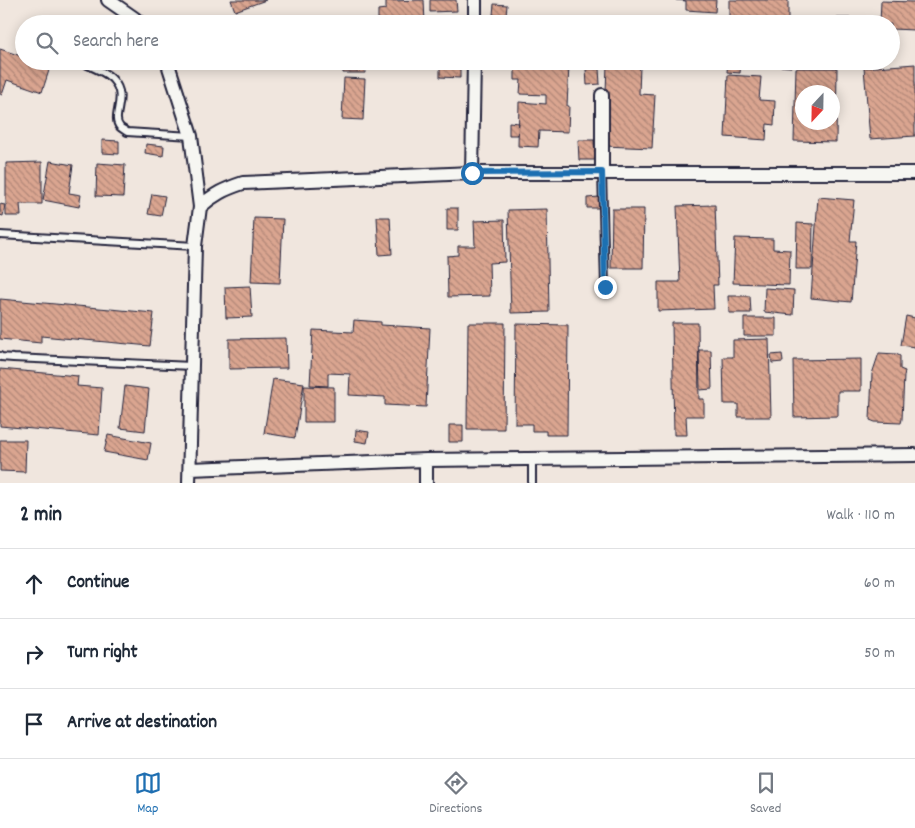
<!DOCTYPE html>
<html lang="en">
<head>
<meta charset="utf-8">
<style>
  body { margin:0; font-family:Dekko,sans-serif; background:#f2f2f3; color:#1f2937 }
  .compass { position:absolute; left:795px; top:85px; width:45px; height:45px; border-radius:50%; background:#fff; box-shadow:0 2px 12px #0003; rotate:202deg }
  .stop { position:absolute; width:15px; height:15px; margin:-11px; border:4px solid #1f6fb2; border-radius:50%; background:#fff }
  .stop.end { background:#1f6fb2; border-color:#fff; box-shadow:0 1px 5px #0008 }
  .list { margin:0; padding:0; list-style:none }
  h2 { display:flex; justify-content:space-between; align-items:center; height:65px; margin:0; padding:0 20px; font-size:21px }
  h2 small { font-size:16px; font-weight:400; color:#747a83 }
  .list li { display:grid; grid-template-columns:32px 1fr auto; gap:15px; align-items:center; box-sizing:border-box; height:70px; padding:0 20px; border-top:1px solid #e0e1e3 }
  .list b { display:block; font-size:19px; white-space:nowrap }
  .list em { font-size:16px; font-style:normal; color:#747a83 }
  .icon { flex:none; width:28px; height:28px; fill:none; stroke:currentColor; stroke-width:2; stroke-linecap:round; stroke-linejoin:round }
  .map { position:relative; flex:none; width:915px; height:483px; overflow:hidden }
  .search { position:absolute; background:#fff; box-shadow:0 2px 12px #0003; left:15px; right:15px; top:15px; height:55px; display:flex; align-items:center; gap:12px; box-sizing:border-box; padding:0 18px; border-radius:28px; color:#747a83; font-size:19px }
  .sheet { height:275px; background:#fff }
  nav { display:flex; justify-content:space-around; align-items:center; box-sizing:border-box; height:70px; border-top:1px solid #e0e1e3; background:#fff; font-size:14px; color:#747a83 }
  nav a { display:grid; justify-items:center; gap:2px }
  nav .on { color:#1f6fb2 }
  .map>svg:first-child { display:block }
</style>
</head>
<body>
<div class="map">
<svg width="915" height="483" viewBox="0 0 915 483">
  <defs>
    <pattern id="building-back-hatch" width="6" height="6" patternUnits="userSpaceOnUse" patternTransform="scale(1.25)"><rect width="6" height="6" fill="#daa590"/><path d="M-1 5l2 2M0 0l6 6M5-1l2 2" fill="none" stroke="#b08677"/></pattern>
  </defs>
  <rect width="100%" height="100%" fill="#f0e6de"/>
  <filter id="ink" filterUnits="userSpaceOnUse"><feTurbulence type="fractalNoise" baseFrequency=".02" numOctaves="2"/><feDisplacementMap in="SourceGraphic" scale="10" xChannelSelector="R" yChannelSelector="G"/><feConvolveMatrix kernelMatrix="1 2 1 2 8 2 1 2 1" color-interpolation-filters="sRGB"/></filter>
  <g filter="url(#ink)">
    <path fill="url(#building-back-hatch)" stroke="#22223b" fill-rule="evenodd" d="M 231,0 L 266,0 L 235,11 Z
      M 424,0 L 425,24 L 375,24 L 375,22 L 378,22 L 378,10 L 386,9 L 386,1 Z
      M 430,0 L 456,0 L 457,11 L 430,12 Z
      M 676,0 L 716,0 L 715,12 L 686,10 L 686,1 Z
      M 729,0 L 788,0 L 788,24 L 729,24 Z
      M 881,1 L 915,2 L 915,30 L 891,29 L 891,24 L 880,24 Z
      M 494,4 L 507,5 L 506,16 L 493,15 Z
      M 827,18 L 858,18 L 858,24 L 827,24 Z
      M 0,49 L 24,57 L 24,61 L 52,61 L 42,92 L 7,80 L 2,95 L 0,94 Z
      M 343,61 L 364,61 L 365,73 L 343,73 Z
      M 376,61 L 426,61 L 426,63 L 376,65 Z
      M 514,61 L 545,61 L 545,64 L 569,65 L 567,106 L 569,106 L 568,132 L 539,131 L 538,147 L 518,146 L 519,102 L 546,104 L 546,95 L 520,94 L 521,80 L 515,80 L 515,64 L 514,64 Z
      M 728,61 L 741,61 L 740,73 L 727,72 Z
      M 778,61 L 791,61 L 791,67 L 777,66 Z
      M 440,64 L 460,65 L 460,78 L 440,77 Z
      M 915,64 L 915,136 L 870,139 L 864,68 Z
      M 607,65 L 640,66 L 639,94 L 655,95 L 652,148 L 604,146 Z
      M 796,68 L 837,68 L 836,142 L 794,141 ZM 802,92 L 832,92 L 832,122 L 802,122 Z
      M 586,69 L 599,69 L 600,84 L 587,85 Z
      M 728,75 L 761,77 L 759,100 L 775,101 L 774,125 L 767,124 L 766,140 L 725,137 Z
      M 344,78 L 365,79 L 363,120 L 342,119 Z
      M 509,122 L 519,123 L 518,135 L 509,135 Z
      M 102,140 L 119,141 L 119,154 L 102,153 Z
      M 578,140 L 594,140 L 595,160 L 579,160 Z
      M 146,144 L 164,146 L 163,156 L 145,153 Z
      M 50,161 L 73,165 L 69,193 L 81,195 L 79,207 L 43,200 Z
      M 42,162 L 42,204 L 20,204 L 21,216 L 6,216 L 6,163 Z
      M 97,163 L 125,165 L 123,197 L 96,196 Z
      M 152,194 L 165,196 L 161,216 L 148,214 Z
      M 599,197 L 600,208 L 587,208 L 587,198 Z
      M 818,197 L 854,200 L 850,241 L 856,241 L 851,302 L 811,298 Z
      M 0,204 L 5,205 L 3,216 L 0,215 Z
      M 715,205 L 718,285 L 713,285 L 714,309 L 658,311 L 658,282 L 680,282 L 677,206 Z
      M 447,208 L 458,208 L 458,230 L 447,230 Z
      M 547,209 L 549,312 L 511,313 L 508,210 Z
      M 612,209 L 644,209 L 643,268 L 611,268 Z
      M 377,217 L 390,217 L 392,254 L 379,255 Z
      M 254,218 L 283,219 L 280,283 L 251,282 Z
      M 504,220 L 505,262 L 489,263 L 490,296 L 448,297 L 447,256 L 458,255 L 458,246 L 475,246 L 474,221 Z
      M 797,223 L 813,224 L 812,269 L 796,269 Z
      M 735,238 L 773,239 L 773,249 L 790,250 L 789,285 L 733,283 Z
      M 250,286 L 252,317 L 226,318 L 225,287 Z
      M 765,288 L 794,290 L 793,315 L 764,312 Z
      M 728,296 L 750,296 L 751,313 L 729,313 Z
      M 0,299 L 154,313 L 150,346 L 41,336 L 41,343 L 0,339 Z
      M 906,316 L 915,318 L 915,347 L 901,345 Z
      M 744,318 L 776,318 L 776,336 L 744,336 Z
      M 354,320 L 381,322 L 381,325 L 430,328 L 426,407 L 385,405 L 385,397 L 349,395 L 350,374 L 328,373 L 328,386 L 310,385 L 313,330 L 353,332 Z
      M 468,323 L 505,323 L 504,429 L 467,429 Z
      M 672,323 L 698,323 L 699,399 L 704,399 L 704,416 L 686,416 L 687,435 L 674,435 Z
      M 516,324 L 568,325 L 567,435 L 546,435 L 546,431 L 532,431 L 532,424 L 515,424 Z
      M 286,338 L 287,368 L 229,369 L 229,339 Z
      M 769,339 L 771,417 L 738,417 L 738,404 L 724,404 L 723,357 L 733,357 L 733,340 Z
      M 699,350 L 711,350 L 712,389 L 700,390 Z
      M 879,353 L 896,354 L 900,356 L 900,369 L 905,371 L 904,376 L 902,419 L 901,423 L 875,422 L 870,420 L 872,374 Z
      M 782,354 L 783,362 L 772,363 L 771,355 Z
      M 861,359 L 861,391 L 838,391 L 838,416 L 794,417 L 793,360 Z
      M 0,369 L 78,376 L 77,386 L 102,388 L 99,435 L 0,426 Z
      M 273,379 L 304,383 L 295,438 L 264,433 Z
      M 125,386 L 149,389 L 145,431 L 120,428 Z
      M 304,386 L 334,387 L 334,422 L 304,422 Z
      M 449,425 L 463,425 L 463,442 L 449,442 Z
      M 356,430 L 369,432 L 367,443 L 355,441 Z
      M 108,435 L 151,443 L 148,460 L 104,452 Z
      M 0,440 L 26,440 L 25,472 L 0,471 Z"/>
    <g fill="none" stroke-linecap="round" stroke-linejoin="round">
      <g stroke="#22223b" stroke-width="10">
        <path id="service" d="M 79,61 C 89,66 107,72 113,80 C 129,98 110,116 120,127 C 122,129 125,130 127,132 L 191,136
          M 602,172 L 605,287
          M 0,235 L 195,246
          M 0,356 L 1,357 L 13,358 L 192,366
          M 532,483 L 532,459"/>
      </g>
      <g stroke="#22223b" stroke-width="16">
        <path id="minor" d="M 108,0 L 134,18 L 140,24
          M 475,24 L 475,0
          M 167,61 L 191,136 L 200,207
          M 602,95 L 602,172
          M 472,173 L 474,61
          M 426,460 L 426,483
          M 190,469 L 426,460 L 915,455
          M 189,483 L 195,246 L 200,207 C 214,194 225,189 243,183 L 472,173 L 915,173"/>
      </g>
      <use href="#service" stroke="#f6f6f2" stroke-width="6"/>
      <use href="#minor" stroke="#f6f6f2" stroke-width="12"/>
    </g>
  </g>
  <g fill="none" stroke-linecap="round" stroke-linejoin="round" filter="url(#ink)">
    <path stroke="#1f6fb2" stroke-width="6" d="M 472,173 L 602,172 L 605,287"/>
  </g>
</svg>
<svg class="compass" viewBox="-18 -18 36 36"><path d="M0-13l5 13h-10z" fill="#e53935"/><path d="M0 13l5-13h-10z" fill="#747a83"/></svg>
<div class="stop" style="left:472px;top:173px"></div>
<div class="stop end" style="left:605px;top:287px"></div>
<div class="search"><svg class="icon" aria-label="search" viewBox="0 0 24 24"><circle cx="10" cy="10" r="6"/><path d="M15 15l6 6"/></svg>Search here</div>
</div>
<section class="sheet">
<h2>2 min<small>Walk · 110 m</small></h2>
<ul class="list">
<li><svg class="icon" aria-label="ahead" viewBox="0 0 24 24"><path d="M12 20V5M6 11l6-6 6 6"/></svg><div><b>Continue</b></div><em>60 m</em></li>
<li><svg class="icon" aria-label="right" viewBox="0 0 24 24"><path d="M7 20v-9h11M14 6l5 5-5 5"/></svg><div><b>Turn right</b></div><em>50 m</em></li>
<li><svg class="icon" aria-label="arrive" viewBox="0 0 24 24"><path d="M6 21V4h12l-3 4 3 4H6"/></svg><div><b>Arrive at destination</b></div></li>
</ul>
</section>
<nav>
<a class="on"><svg class="icon" aria-label="map" viewBox="0 0 24 24"><path d="M3 6l6-2 6 2 6-2v14l-6 2-6-2-6 2zM9 4v14M15 6v14"/></svg>Map</a>
<a><svg class="icon" aria-label="directions" viewBox="0 0 24 24"><path d="M12 3l9 9-9 9-9-9zM9 14v-3h6M13 9l2 2-2 2"/></svg>Directions</a>
<a><svg class="icon" aria-label="saved" viewBox="0 0 24 24"><path d="M7 4h10v16l-5-4-5 4z"/></svg>Saved</a>
</nav>
</body>
</html>
